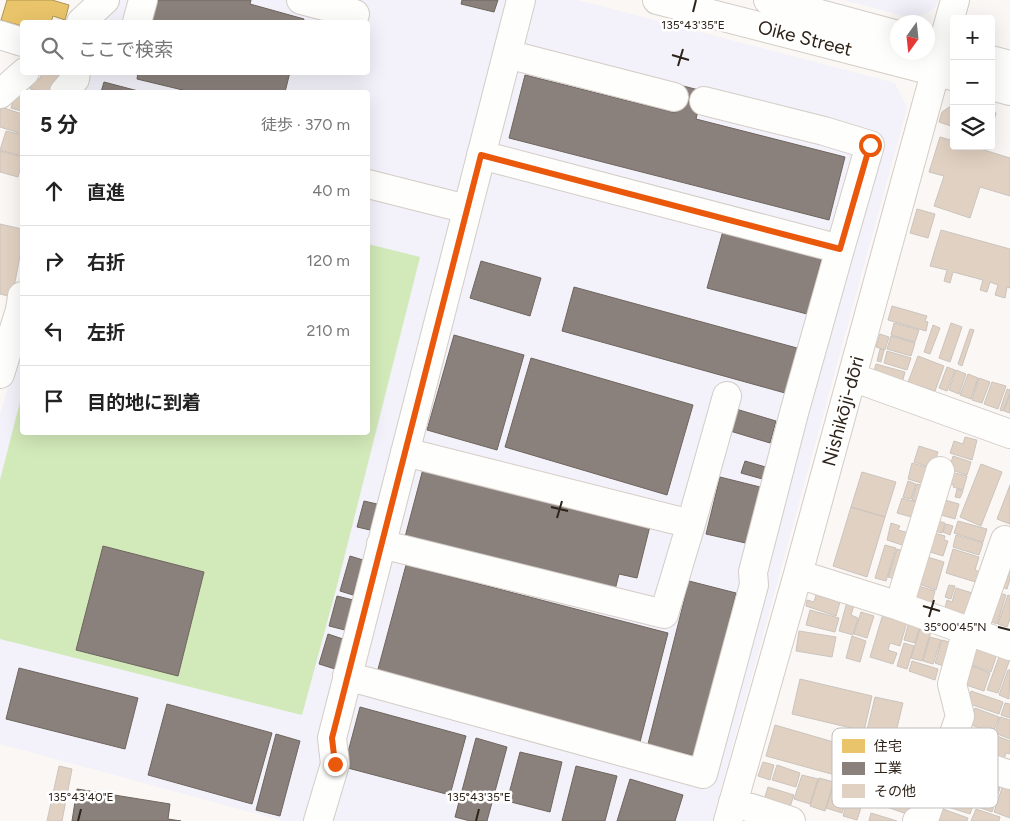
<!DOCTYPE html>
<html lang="ja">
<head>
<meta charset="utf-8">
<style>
  body { margin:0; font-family:Figtree,"Noto Sans JP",sans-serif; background:#f2f2f2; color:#222 }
  .controls { position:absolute; right:15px; top:15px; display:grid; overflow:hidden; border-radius:5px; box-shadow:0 5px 20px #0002 }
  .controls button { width:45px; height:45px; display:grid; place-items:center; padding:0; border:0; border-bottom:1px solid #e0e0e0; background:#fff; color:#222; font:25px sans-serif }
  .compass { position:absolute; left:890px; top:15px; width:45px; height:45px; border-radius:50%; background:#fff; box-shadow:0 5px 20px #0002; rotate:195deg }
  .stop { position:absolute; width:15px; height:15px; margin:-11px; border:4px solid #ea580c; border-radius:50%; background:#fff }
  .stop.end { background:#ea580c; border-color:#fff; box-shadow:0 1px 5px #0008 }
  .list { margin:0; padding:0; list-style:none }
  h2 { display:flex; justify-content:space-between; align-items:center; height:65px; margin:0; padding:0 20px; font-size:21px }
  h2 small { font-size:16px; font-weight:400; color:#767676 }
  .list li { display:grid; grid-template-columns:32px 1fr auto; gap:15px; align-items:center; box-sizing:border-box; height:70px; padding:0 20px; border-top:1px solid #e0e0e0 }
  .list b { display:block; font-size:19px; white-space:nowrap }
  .list em { font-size:16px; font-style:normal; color:#767676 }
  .icon { flex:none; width:28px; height:28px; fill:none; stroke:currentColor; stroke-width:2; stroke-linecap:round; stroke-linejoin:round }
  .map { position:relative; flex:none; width:1010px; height:821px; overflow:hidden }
  .search { position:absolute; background:#fff; box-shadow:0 5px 20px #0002; left:20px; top:20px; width:350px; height:55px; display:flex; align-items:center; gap:12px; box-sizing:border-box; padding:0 18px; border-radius:5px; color:#767676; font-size:19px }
  .panel { position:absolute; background:#fff; box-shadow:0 5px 20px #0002; left:20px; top:90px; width:350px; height:345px; border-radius:5px }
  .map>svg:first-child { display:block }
</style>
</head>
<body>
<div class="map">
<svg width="1010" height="821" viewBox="0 0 1010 821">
  <rect width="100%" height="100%" fill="#faf7f4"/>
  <path fill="#f3f1f9" d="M 118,0 L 578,0 L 895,83 L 907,108 L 712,821 L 284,821 L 0,744 L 0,414 L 22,340 L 22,432 L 368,432 L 368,92 L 80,92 L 93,73 L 368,72 L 368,22 L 96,22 Z
    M 844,0 L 938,0 L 935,8 L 915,19 Z"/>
  <path fill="#d2e9b9" d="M 368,244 L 420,257 L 338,582 L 302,715 L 0,639 L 0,480 L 22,394 L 22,432 L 368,432 Z"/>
  <path fill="#e9c46a" stroke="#b19452" d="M 7,0 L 52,0 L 69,5 L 65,20 L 53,16 L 51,22 L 22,22 L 22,26 L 1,20 Z"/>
  <path fill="#8a817c" stroke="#6e655e" d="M 157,0 L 251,0 L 250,4 L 304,19 L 303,22 L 151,22 Z
    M 462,0 L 498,0 L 494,12 L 461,4 Z
    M 138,72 L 290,72 L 285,92 L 191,92 L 137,79 Z
    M 525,75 L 676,113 L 683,86 L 703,91 L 696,119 L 845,157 L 829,220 L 509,138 Z
    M 104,82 L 142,92 L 101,92 Z
    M 723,231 L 822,257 L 807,314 L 707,288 Z
    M 481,261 L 541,278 L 530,316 L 470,298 Z
    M 574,287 L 797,348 L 785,393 L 562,331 Z
    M 454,335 L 524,355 L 497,450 L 427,430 Z
    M 531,358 L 693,405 L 667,495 L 505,447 Z
    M 736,409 L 776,421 L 770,443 L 730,431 Z
    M 745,461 L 769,468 L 766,480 L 741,473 Z
    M 423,469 L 650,526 L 637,578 L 619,574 L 615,590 L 405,537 Z
    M 720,477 L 764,488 L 750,544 L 706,534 Z
    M 364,501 L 377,504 L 370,530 L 357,527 Z
    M 103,546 L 204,572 L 178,676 L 76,650 Z
    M 350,556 L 363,560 L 353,595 L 340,591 Z
    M 406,565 L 668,633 L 640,742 L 377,673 Z
    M 689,581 L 736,593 L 695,756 L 648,744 Z
    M 337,596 L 353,600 L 345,630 L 329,626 Z
    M 328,634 L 343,639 L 335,669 L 319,664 Z
    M 19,668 L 138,698 L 125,749 L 6,719 Z
    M 167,704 L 272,733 L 252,804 L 148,775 Z
    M 360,707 L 466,736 L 450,795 L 344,767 Z
    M 276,734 L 300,741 L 280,816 L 256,810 Z
    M 476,738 L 507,747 L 487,821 L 470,821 L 455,817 Z
    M 520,752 L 562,762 L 550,812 L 507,801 Z
    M 576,766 L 617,776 L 605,821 L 562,821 Z
    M 630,779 L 683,795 L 675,821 L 617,821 Z
    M 77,789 L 170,804 L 168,819 L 181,821 L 72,821 Z"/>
  <path fill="#e1d1c2" stroke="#cbc4be" d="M 42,72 L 59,73 L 53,92 L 42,92 L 30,89 L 33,77 L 40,79 Z
    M 17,88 L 33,92 L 22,92 L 22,111 L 11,108 Z
    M 954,104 L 954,127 L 939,122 L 942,112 Z
    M 1,107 L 22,114 L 22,134 L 0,127 L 0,112 Z
    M 991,112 L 996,113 L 991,132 Z
    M 6,131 L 22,135 L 22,156 L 0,150 Z
    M 940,137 L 954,141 L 954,146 L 971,146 L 1010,158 L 1010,196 L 980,187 L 970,218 L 934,206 L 944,176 L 929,172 Z
    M 0,151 L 22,157 L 22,162 L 18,177 L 0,172 Z
    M 917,209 L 935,214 L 928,238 L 910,233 Z
    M 0,224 L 22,229 L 22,246 L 12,297 L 0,294 Z
    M 941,230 L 1010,249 L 1010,288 L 1007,287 L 1005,298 L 995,295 L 998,285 L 990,282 L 987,292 L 980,290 L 983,280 L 953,272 L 950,283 L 944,281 L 947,270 L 930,266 Z
    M 892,306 L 927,316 L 925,321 L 928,322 L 926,331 L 888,320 Z
    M 894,323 L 919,330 L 915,342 L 891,335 Z
    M 951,323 L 962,327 L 950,362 L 939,358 Z
    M 933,325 L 940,328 L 930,354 L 924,352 Z
    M 970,329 L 974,330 L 962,366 L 958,364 Z
    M 880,334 L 889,337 L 885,350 L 876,347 Z
    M 891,336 L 915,343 L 911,356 L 887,349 Z
    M 880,349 L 884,350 L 881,362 L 877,361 Z
    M 887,351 L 911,358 L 907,370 L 884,363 Z
    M 918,356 L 944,366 L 935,391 L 908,382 Z
    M 876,364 L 905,372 L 902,383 L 873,374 Z
    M 947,367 L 955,370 L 947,391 L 939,388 Z
    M 956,370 L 966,374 L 959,394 L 949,390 Z
    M 968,374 L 978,378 L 971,399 L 960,395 Z
    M 979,378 L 990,382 L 982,403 L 972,400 Z
    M 992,382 L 1006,386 L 998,409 L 984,404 Z
    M 1007,389 L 1010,390 L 1010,393 L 1003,411 L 1000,410 Z
    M 1010,395 L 1010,413 L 1004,411 Z
    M 965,437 L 977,440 L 972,460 L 950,453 L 954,441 L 963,444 Z
    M 919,446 L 938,452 L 933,468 L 914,462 Z
    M 953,456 L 971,462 L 967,475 L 949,469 Z
    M 912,463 L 933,469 L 928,485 L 908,479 Z
    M 981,464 L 1002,472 L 981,526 L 960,517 Z
    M 862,472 L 896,482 L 885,517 L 851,507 Z
    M 951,472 L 967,476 L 963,490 L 953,487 L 954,485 L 947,483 Z
    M 908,481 L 916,484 L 911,499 L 903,497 Z
    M 917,484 L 925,486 L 922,503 L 912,500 Z
    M 1010,485 L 1010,524 L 997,519 Z
    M 957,489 L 963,491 L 960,498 L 955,497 Z
    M 902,498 L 919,503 L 915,518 L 897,513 Z
    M 945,500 L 959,504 L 955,519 L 934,513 Z
    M 851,507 L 885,517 L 867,577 L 833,566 Z
    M 938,521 L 945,523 L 942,533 L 935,531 Z
    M 958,521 L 987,529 L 983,542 L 954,533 Z
    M 891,523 L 900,526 L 898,530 L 909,533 L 905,546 L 887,540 Z
    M 946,524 L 953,526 L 950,535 L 943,532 Z
    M 931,532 L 945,536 L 944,540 L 948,541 L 943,556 L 924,550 Z
    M 956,535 L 983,543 L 979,555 L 953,547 Z
    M 885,545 L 896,548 L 886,581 L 875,578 Z
    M 897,549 L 907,552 L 898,580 L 888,577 Z
    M 953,549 L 979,557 L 975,570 L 985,574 L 982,584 L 946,573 Z
    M 921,555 L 944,562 L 936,590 L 913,582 Z
    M 1010,560 L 1010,579 L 1007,589 L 997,585 Z
    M 912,584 L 935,591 L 931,606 L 908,599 Z
    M 949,585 L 955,586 L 951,599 L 945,597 Z
    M 956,588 L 979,595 L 971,621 L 944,612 L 947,600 L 952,602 Z
    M 996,592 L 1006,595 L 997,624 L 986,620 Z
    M 816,595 L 840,602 L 836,616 L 806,606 L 807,600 L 814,602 Z
    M 1008,595 L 1010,596 L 1010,619 L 1007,627 L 998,624 Z
    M 847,602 L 854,605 L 851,615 L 858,618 L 853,635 L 839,631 Z
    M 810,610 L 839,618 L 835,632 L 806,625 Z
    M 861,612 L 874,616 L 867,638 L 854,634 Z
    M 883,614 L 907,622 L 900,646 L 890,643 L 888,650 L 897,653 L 893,664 L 870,657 Z
    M 909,622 L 920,625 L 915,643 L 904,640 Z
    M 921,625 L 932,628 L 922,661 L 911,658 Z
    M 799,631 L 836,637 L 832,657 L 796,651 Z
    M 852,636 L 866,641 L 860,662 L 846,658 Z
    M 930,637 L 941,640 L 933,664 L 923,661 Z
    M 942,640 L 953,643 L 946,667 L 935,663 Z
    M 904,643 L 914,646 L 907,669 L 897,666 Z
    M 976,643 L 998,651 L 991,672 L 969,664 Z
    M 1000,654 L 1010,659 L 998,693 L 987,690 Z
    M 912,661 L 938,669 L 935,680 L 909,671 Z
    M 972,666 L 990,673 L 984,691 L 963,684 L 968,676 Z
    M 1008,670 L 1010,670 L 1009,699 L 999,695 Z
    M 800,679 L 872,696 L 864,731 L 792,714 Z
    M 971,691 L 1003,702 L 999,714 L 967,703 Z
    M 875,697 L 903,703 L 895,736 L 867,730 Z
    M 1005,703 L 1010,704 L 1010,718 L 1001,715 Z
    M 975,708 L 999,717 L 993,733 L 969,724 Z
    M 1000,717 L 1010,720 L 1010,739 L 995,733 Z
    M 775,725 L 844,745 L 835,775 L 766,756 Z
    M 972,728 L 992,735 L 986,752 L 969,746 L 971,740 L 968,739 Z
    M 994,735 L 1010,741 L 1010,754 L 1006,753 L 1004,759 L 987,753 Z
    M 763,762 L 774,765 L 770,780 L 758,776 Z
    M 777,765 L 800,773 L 796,787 L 772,780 Z
    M 59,766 L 72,769 L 62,821 L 47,821 Z
    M 875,772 L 920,788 L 910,815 L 866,800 Z
    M 802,775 L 818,779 L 810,804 L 794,799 Z
    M 819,778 L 834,782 L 825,811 L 810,806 Z
    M 834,782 L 851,787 L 842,813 L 826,808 Z
    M 983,782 L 1000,788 L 992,812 L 975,806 Z
    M 1003,785 L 1010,787 L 1010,818 L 994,812 Z
    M 768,787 L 794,795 L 789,810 L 763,803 Z
    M 851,788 L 866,792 L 857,820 L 843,816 Z
    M 951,789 L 976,797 L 970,814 L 945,806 Z
    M 943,809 L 968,818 L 967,821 L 939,821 Z
    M 976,809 L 1000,817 L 999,821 L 971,821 Z
    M 871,813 L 897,821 L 869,821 Z"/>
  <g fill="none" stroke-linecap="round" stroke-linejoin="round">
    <g stroke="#d4ccc6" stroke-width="30">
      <path id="minor" d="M 301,0 L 355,14 L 352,22
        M 657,0 L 952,76
        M 768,0 L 898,35
        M 81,22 L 105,0
        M 137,22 L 143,0
        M 0,35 L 22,42
        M 507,54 L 674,97
        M 991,60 L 1010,65
        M 991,86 L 1010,91
        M 64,92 L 75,79 L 76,72
        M 0,94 L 25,72
        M 481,155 L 840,249 L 870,145 L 824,131 L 704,101
        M 368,184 L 467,209
        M 0,374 L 20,310 L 22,296
        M 852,377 L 1010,434
        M 405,452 L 691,524 L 727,396
        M 381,544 L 664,614 L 691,524
        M 798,574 L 899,606 L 1010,646
        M 899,606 L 940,471
        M 973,632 L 1005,540 L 1010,542
        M 347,676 L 703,774 L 754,585 L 753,572 L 794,413 L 840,249
        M 947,753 L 1010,775
        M 733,802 L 791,821
        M 318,821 L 335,764 L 332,738 L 521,0
        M 728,821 L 798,574 L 955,0
        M 917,821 L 925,817 L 960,716 L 952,684 L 967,630"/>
    </g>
    <use href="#minor" stroke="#fefefd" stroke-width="28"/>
  </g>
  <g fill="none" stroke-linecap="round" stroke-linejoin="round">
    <path stroke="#ea580c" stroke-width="6" d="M 335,764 L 332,738 L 481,155 L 840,249 L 870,145"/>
  </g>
  <path fill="none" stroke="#2e2319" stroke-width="2" d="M 693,12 L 696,0M 672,55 L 689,60M 678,66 L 683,49M 551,507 L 568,511M 557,518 L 562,501M 923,606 L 940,611M 929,617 L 934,600M 998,627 L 1010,630M 78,821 L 81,809M 476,821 L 479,809"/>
  <g text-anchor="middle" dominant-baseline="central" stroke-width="5" stroke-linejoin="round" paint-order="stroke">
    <g font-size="19" fill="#2e2319" stroke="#fff">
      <text transform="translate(805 38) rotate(14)">Oike Street</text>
      <text transform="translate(843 411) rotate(-75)">Nishikōji-dōri</text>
    </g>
  </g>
  <rect x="832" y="728" width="166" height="80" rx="8" fill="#fff" stroke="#c0bdba" stroke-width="1"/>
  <rect x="842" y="739" width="23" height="14" fill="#e9c46a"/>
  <rect x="842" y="762" width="23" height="13" fill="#8a817c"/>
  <rect x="842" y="784" width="23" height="14" fill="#e1d1c2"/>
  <g font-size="14" fill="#2e2319">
    <text x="874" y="751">住宅</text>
    <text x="874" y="773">工業</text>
    <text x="874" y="796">その他</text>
  </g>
  <g font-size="12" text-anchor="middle" fill="#2e2319" stroke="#fff" stroke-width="5" stroke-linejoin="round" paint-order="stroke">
    <text x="693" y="29">135°43'35"E</text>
    <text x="955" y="631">35°00'45"N</text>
    <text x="81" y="801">135°43'40"E</text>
    <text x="479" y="801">135°43'35"E</text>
  </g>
</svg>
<div class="controls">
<button>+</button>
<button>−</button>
<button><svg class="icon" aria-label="layers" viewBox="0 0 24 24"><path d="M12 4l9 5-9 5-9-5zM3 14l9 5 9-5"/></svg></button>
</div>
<svg class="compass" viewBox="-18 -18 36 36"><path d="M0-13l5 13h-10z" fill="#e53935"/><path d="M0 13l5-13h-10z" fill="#767676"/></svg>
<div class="stop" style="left:870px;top:145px"></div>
<div class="stop end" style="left:335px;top:764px"></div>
<div class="search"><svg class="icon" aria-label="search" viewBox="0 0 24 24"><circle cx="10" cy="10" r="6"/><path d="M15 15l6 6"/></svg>ここで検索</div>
<section class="panel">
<h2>5 分<small>徒歩 · 370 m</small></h2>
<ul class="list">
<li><svg class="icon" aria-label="ahead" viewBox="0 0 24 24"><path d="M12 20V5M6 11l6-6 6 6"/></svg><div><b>直進</b></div><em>40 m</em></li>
<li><svg class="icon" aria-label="right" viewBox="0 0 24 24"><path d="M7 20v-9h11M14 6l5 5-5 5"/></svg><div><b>右折</b></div><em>120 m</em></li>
<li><svg class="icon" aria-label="left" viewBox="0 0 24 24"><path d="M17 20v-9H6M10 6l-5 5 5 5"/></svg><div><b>左折</b></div><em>210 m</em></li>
<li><svg class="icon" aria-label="arrive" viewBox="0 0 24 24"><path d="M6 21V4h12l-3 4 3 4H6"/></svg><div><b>目的地に到着</b></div></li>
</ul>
</section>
</div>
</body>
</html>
